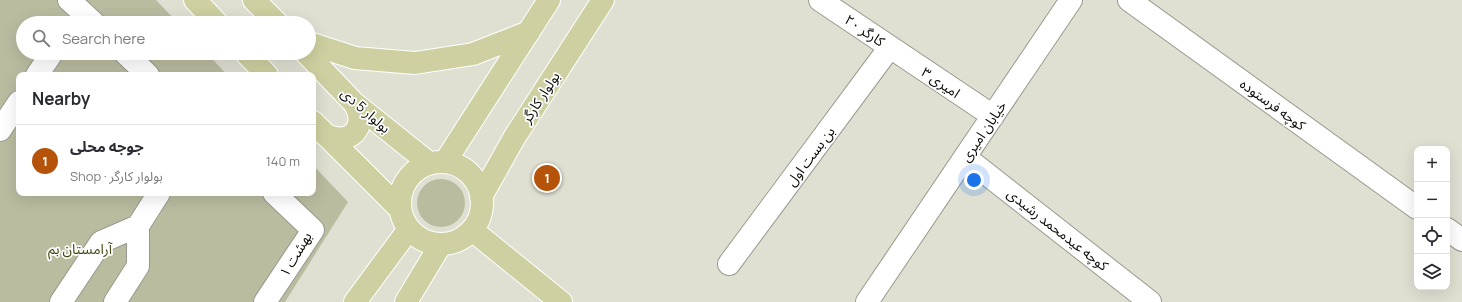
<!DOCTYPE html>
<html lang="en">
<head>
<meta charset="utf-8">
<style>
  body { margin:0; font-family:Manrope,"Noto Sans Arabic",sans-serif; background:#f7f7f7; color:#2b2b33 }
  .controls { position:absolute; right:12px; bottom:12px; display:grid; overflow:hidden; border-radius:8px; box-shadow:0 4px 16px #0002 }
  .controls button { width:36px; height:36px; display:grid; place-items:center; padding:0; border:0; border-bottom:1px solid #e1e1e2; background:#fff; color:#2b2b33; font:20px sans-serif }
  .you { position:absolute; left:974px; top:180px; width:14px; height:14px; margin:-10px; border:3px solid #fff; border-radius:50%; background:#1a73e8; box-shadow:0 0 0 6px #1a73e833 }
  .badge { display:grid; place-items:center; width:26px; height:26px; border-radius:50%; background:#b45309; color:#fff; font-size:13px; font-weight:700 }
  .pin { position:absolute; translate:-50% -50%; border:2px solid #fff; box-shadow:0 1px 4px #0006 }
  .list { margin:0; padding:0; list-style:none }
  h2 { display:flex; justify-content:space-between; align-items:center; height:52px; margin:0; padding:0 16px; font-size:17px }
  h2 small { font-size:13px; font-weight:400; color:#7c7c81 }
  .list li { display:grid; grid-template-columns:26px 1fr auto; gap:12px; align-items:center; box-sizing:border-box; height:72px; padding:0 16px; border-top:1px solid #e1e1e2 }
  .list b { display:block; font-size:15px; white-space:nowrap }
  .list p { margin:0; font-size:13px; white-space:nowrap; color:#7c7c81 }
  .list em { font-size:13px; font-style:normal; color:#7c7c81 }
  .icon { flex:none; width:22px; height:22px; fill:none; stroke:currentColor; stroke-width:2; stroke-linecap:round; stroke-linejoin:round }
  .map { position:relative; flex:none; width:1462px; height:302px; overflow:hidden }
  .search { position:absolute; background:#fff; box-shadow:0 4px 16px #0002; left:16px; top:16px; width:300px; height:44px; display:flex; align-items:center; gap:10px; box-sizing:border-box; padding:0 14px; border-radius:22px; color:#7c7c81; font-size:15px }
  .panel { position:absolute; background:#fff; box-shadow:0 4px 16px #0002; left:16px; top:72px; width:300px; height:124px; border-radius:8px }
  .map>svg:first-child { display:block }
</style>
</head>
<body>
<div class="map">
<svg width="1462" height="302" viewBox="0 0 1462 302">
  <rect width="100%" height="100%" fill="#dfe0d2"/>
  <path fill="#babca0" d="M 0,0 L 156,0 L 178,23 L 23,23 L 23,53 L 207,53 L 227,75 L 19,75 L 19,193 L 313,193 L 313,165 L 348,202 L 285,302 L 0,302 Z
    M417 203a24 24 0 1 1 48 0a24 24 0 1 1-48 0Z"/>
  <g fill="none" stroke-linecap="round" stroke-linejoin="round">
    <g stroke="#999a8d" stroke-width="24">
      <path id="minor" d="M 69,0 L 94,23
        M 820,0 L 993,116
        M 1129,0 L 1417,208
        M 125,53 L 148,75
        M 37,75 L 52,53
        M 0,130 L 19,102
        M 965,157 L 1150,302
        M 138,226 L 159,193
        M 1447,229 L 1462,240
        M 729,264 L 890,47
        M 61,302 L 101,242 L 138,226
        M 115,302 L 138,266 L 138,226
        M 265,302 L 313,230 L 274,193
        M 867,302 L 1071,0"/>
    </g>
    <g stroke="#fff" stroke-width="24">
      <path id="major" d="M 195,0 L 217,23
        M 254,0 L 277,23
        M 309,43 L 355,58 L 415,63 L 473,54 L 529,32
        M 246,53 L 267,75
        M 306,53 L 354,103 L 429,163
        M 313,122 L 400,209
        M 323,133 C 348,149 370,127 354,103
        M400 203a41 41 0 1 1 82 0a41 41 0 1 1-82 0Z
        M 445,162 L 549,0
        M 481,197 L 514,138 L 603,0
        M 472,230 L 561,302
        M 355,302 L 409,229
        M 406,302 L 441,244"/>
    </g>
    <use href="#minor" stroke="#fff" stroke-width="22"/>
    <use href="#major" stroke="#ced0a1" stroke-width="22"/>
  </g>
  <g text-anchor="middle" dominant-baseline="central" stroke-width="3.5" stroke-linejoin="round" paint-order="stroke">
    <g font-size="14" fill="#0c0c08" stroke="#fff">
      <text transform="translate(865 30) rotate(34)">کارگر ۲۰</text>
      <text transform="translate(941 82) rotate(34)">امیری ۳</text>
      <text transform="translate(540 97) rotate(-57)">بولوار کارگر</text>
      <text transform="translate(1273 104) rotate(36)">کوچه فرستوده</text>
      <text transform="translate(366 110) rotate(41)">بولوار 5 دی</text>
      <text transform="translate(983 131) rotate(-56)">خیابان امیری</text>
      <text transform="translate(810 156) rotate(-53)">بن بست اول</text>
      <text transform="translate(1058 229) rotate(38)">کوچه عیدمحمد رشیدی</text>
      <text transform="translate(295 254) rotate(-59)">بهشت ۱</text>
    </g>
    <g font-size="14" fill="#474813" stroke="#fff">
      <text x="80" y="248">آرامستان بم</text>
    </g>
  </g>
</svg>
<div class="controls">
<button>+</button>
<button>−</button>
<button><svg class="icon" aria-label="locate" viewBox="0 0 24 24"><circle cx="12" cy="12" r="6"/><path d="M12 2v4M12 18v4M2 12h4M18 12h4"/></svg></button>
<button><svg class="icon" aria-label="layers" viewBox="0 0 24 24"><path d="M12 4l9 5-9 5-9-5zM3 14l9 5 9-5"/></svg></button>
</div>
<div class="you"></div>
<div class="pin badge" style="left:547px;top:178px">1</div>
<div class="search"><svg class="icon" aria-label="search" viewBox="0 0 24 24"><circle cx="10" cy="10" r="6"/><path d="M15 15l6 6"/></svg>Search here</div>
<section class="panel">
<h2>Nearby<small></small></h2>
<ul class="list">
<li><span class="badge">1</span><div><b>جوجه محلی</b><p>Shop · بولوار کارگر</p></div><em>140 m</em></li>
</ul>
</section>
</div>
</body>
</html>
